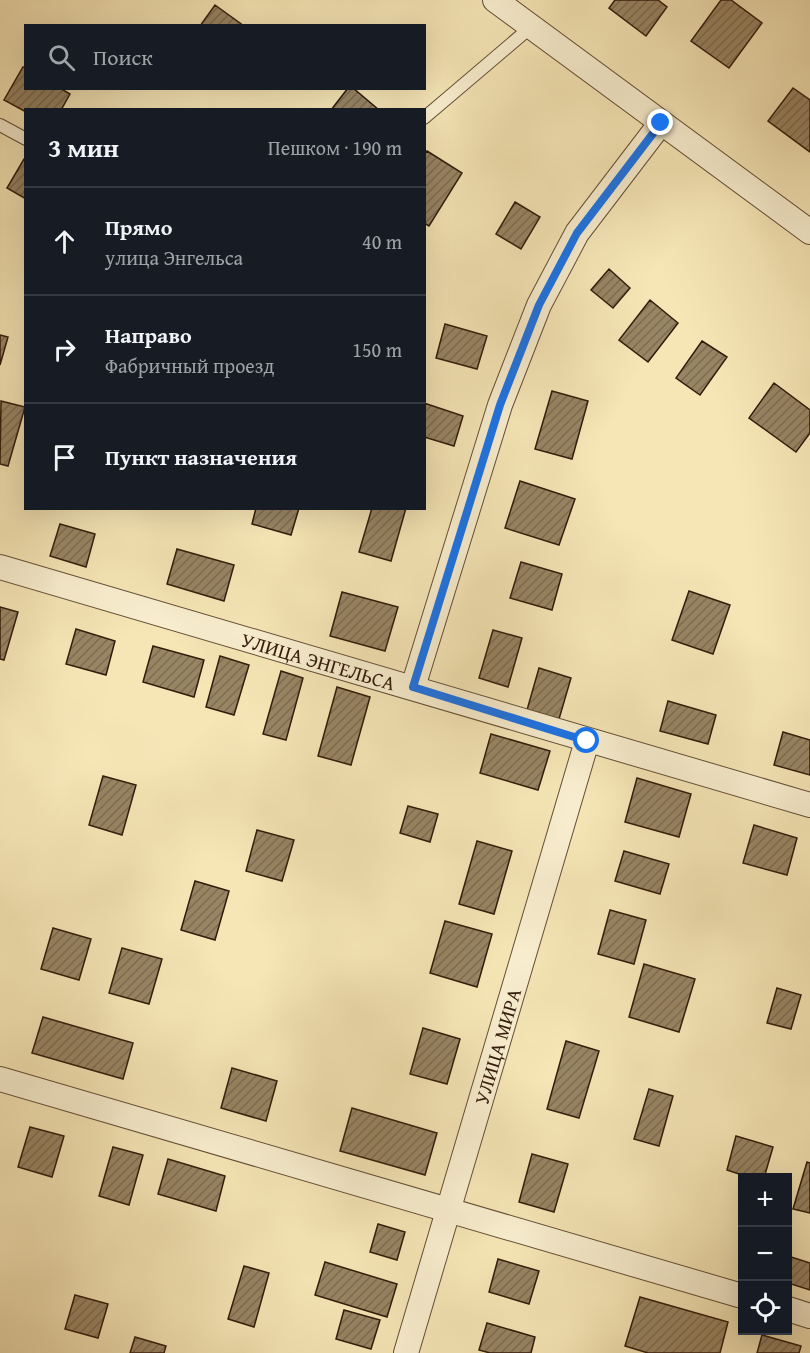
<!DOCTYPE html>
<html lang="ru">
<head>
<meta charset="utf-8">
<style>
  body { margin:0; font-family:"Gentium Book Plus",serif; background:#242831; color:#f1f3f6 }
  .controls { position:absolute; right:18px; bottom:18px; display:grid; overflow:hidden; border-radius:0px; box-shadow:0 6px 24px #0002 }
  .controls button { width:54px; height:54px; display:grid; place-items:center; padding:0; border:0; border-bottom:2px solid #363941; background:#171b24; color:#f1f3f6; font:30px sans-serif }
  .stop { position:absolute; width:18px; height:18px; margin:-14px; border:4px solid #1a73e8; border-radius:50%; background:#fff }
  .stop.end { background:#1a73e8; border-color:#fff; box-shadow:0 2px 6px #0008 }
  .list { margin:0; padding:0; list-style:none }
  h2 { display:flex; justify-content:space-between; align-items:center; height:78px; margin:0; padding:0 24px; font-size:26px }
  h2 small { font-size:20px; font-weight:400; color:#9ea1a6 }
  .list li { display:grid; grid-template-columns:39px 1fr auto; gap:18px; align-items:center; box-sizing:border-box; height:108px; padding:0 24px; border-top:2px solid #363941 }
  .list b { display:block; font-size:22px; white-space:nowrap }
  .list p { margin:0; font-size:20px; white-space:nowrap; color:#9ea1a6 }
  .list em { font-size:20px; font-style:normal; color:#9ea1a6 }
  .icon { flex:none; width:33px; height:33px; fill:none; stroke:currentColor; stroke-width:2; stroke-linecap:round; stroke-linejoin:round }
  .map { position:relative; flex:none; width:810px; height:1353px; overflow:hidden }
  .search { position:absolute; background:#171b24; box-shadow:0 6px 24px #0002; left:24px; top:24px; width:402px; height:66px; display:flex; align-items:center; gap:15px; box-sizing:border-box; padding:0 21px; border-radius:0px; color:#9ea1a6; font-size:22px }
  .panel { position:absolute; background:#171b24; box-shadow:0 6px 24px #0002; left:24px; top:108px; width:402px; height:402px; border-radius:0px }
  .map>svg:first-child { display:block }
</style>
</head>
<body>
<div class="map">
<svg width="810" height="1353" viewBox="0 0 810 1353">
  <defs>
    <pattern id="building-hatch" width="6" height="6" patternUnits="userSpaceOnUse" patternTransform="scale(1.5)"><rect width="6" height="6" fill="#988564"/><path d="M-1 1l2-2M0 6l6-6M5 7l2-2" fill="none" stroke="#7d6c51"/></pattern>
  </defs>
  <rect width="100%" height="100%" fill="#f6e6b6"/>
  <filter id="stains"><feTurbulence type="fractalNoise" baseFrequency=".00333" numOctaves="4"/><feColorMatrix values="0 0 0 0 .2 0 0 0 0 .09 0 0 0 0 .02 0 0 0 .5 -.17"/></filter>
  <radialGradient id="worn" r=".72"><stop offset=".6" stop-color="#630" stop-opacity="0"/><stop offset="1" stop-color="#630" stop-opacity=".3"/></radialGradient>
  <path fill="url(#building-hatch)" stroke="#331b0b" stroke-width="1.5" d="M 615,0 L 658,0 L 667,7 L 646,36 L 609,8 Z
    M 721,0 L 731,0 L 762,23 L 729,68 L 691,41 Z
    M 215,5 L 244,26 L 200,26 Z
    M 23,67 L 26,68 L 26,88 L 60,88 L 70,94 L 61,110 L 26,110 L 26,112 L 4,100 Z
    M 348,88 L 353,88 L 379,110 L 331,110 Z
    M 793,88 L 810,100 L 810,152 L 768,121 Z
    M 427,151 L 462,173 L 429,226 L 424,223 L 424,154 Z
    M 24,159 L 26,159 L 26,199 L 7,188 Z
    M 515,202 L 540,217 L 521,249 L 496,234 Z
    M 609,269 L 630,288 L 613,308 L 591,290 Z
    M 650,300 L 678,323 L 648,362 L 619,340 Z
    M 445,324 L 487,336 L 477,369 L 436,358 Z
    M 0,335 L 8,337 L 0,365 Z
    M 702,341 L 727,357 L 700,395 L 676,378 Z
    M 774,383 L 810,410 L 810,433 L 796,452 L 749,418 Z
    M 552,391 L 588,401 L 572,459 L 535,449 Z
    M 1,401 L 25,407 L 8,466 L 0,464 Z
    M 424,403 L 463,416 L 454,446 L 424,437 Z
    M 520,481 L 575,499 L 559,545 L 505,528 Z
    M 256,508 L 299,508 L 291,535 L 252,524 Z
    M 372,508 L 406,508 L 391,561 L 359,552 Z
    M 60,524 L 95,534 L 86,567 L 50,556 Z
    M 177,549 L 234,565 L 224,601 L 167,584 Z
    M 521,562 L 562,574 L 552,610 L 510,598 Z
    M 689,591 L 730,605 L 713,654 L 672,640 Z
    M 342,592 L 398,607 L 385,651 L 330,636 Z
    M 0,607 L 18,612 L 4,660 L 0,659 Z
    M 76,629 L 115,641 L 106,675 L 66,664 Z
    M 493,630 L 522,638 L 508,687 L 479,678 Z
    M 153,646 L 204,660 L 194,697 L 143,682 Z
    M 220,656 L 249,665 L 234,715 L 206,707 Z
    M 539,668 L 571,678 L 559,719 L 527,710 Z
    M 281,671 L 303,678 L 286,740 L 263,734 Z
    M 337,687 L 370,697 L 351,765 L 318,756 Z
    M 668,701 L 716,715 L 708,744 L 660,731 Z
    M 783,732 L 810,740 L 810,775 L 774,765 Z
    M 491,734 L 550,751 L 538,790 L 480,773 Z
    M 103,776 L 136,785 L 122,835 L 89,825 Z
    M 637,778 L 691,794 L 679,837 L 625,822 Z
    M 408,806 L 438,814 L 430,842 L 400,833 Z
    M 754,825 L 797,838 L 787,875 L 743,863 Z
    M 257,830 L 294,840 L 282,881 L 246,871 Z
    M 477,841 L 512,851 L 494,914 L 459,904 Z
    M 624,851 L 669,864 L 660,894 L 615,881 Z
    M 195,881 L 229,891 L 215,940 L 181,930 Z
    M 610,910 L 646,920 L 634,964 L 598,954 Z
    M 445,921 L 492,934 L 477,987 L 430,973 Z
    M 53,928 L 91,939 L 79,980 L 41,969 Z
    M 122,948 L 162,959 L 149,1004 L 109,993 Z
    M 644,964 L 695,979 L 679,1032 L 629,1017 Z
    M 777,988 L 801,995 L 791,1029 L 767,1023 Z
    M 43,1017 L 133,1043 L 123,1079 L 32,1053 Z
    M 423,1028 L 460,1039 L 447,1084 L 410,1074 Z
    M 566,1041 L 599,1051 L 579,1118 L 547,1109 Z
    M 232,1068 L 277,1081 L 266,1121 L 221,1108 Z
    M 649,1089 L 673,1096 L 659,1146 L 634,1139 Z
    M 352,1108 L 437,1133 L 425,1175 L 340,1151 Z
    M 30,1127 L 64,1136 L 52,1177 L 18,1167 Z
    M 736,1136 L 773,1147 L 764,1178 L 751,1178 L 727,1170 Z
    M 113,1147 L 143,1155 L 129,1205 L 99,1196 Z
    M 532,1154 L 568,1164 L 554,1212 L 519,1202 Z
    M 168,1159 L 225,1176 L 216,1211 L 158,1194 Z
    M 807,1162 L 810,1163 L 810,1213 L 793,1209 Z
    M 378,1224 L 405,1232 L 397,1260 L 370,1252 Z
    M 788,1256 L 810,1263 L 810,1290 L 788,1283 Z
    M 498,1259 L 539,1271 L 529,1304 L 489,1292 Z
    M 325,1262 L 397,1284 L 387,1317 L 315,1295 Z
    M 244,1266 L 269,1273 L 254,1327 L 228,1319 Z
    M 75,1295 L 108,1304 L 98,1338 L 65,1329 Z
    M 640,1297 L 728,1322 L 720,1353 L 648,1353 L 625,1346 Z
    M 344,1310 L 380,1320 L 371,1349 L 336,1339 Z
    M 487,1323 L 535,1337 L 531,1353 L 490,1353 L 479,1350 Z
    M 762,1335 L 801,1346 L 799,1353 L 757,1353 Z
    M 135,1337 L 166,1346 L 164,1353 L 130,1353 Z"/>
  <g fill="none" stroke-linecap="round" stroke-linejoin="round">
    <g stroke="#644e36" stroke-width="14">
      <path id="service" d="M 424,118 L 531,27
        M 0,125 L 26,139"/>
    </g>
    <g stroke="#644e36" stroke-width="26">
      <g id="minor">
        <path d="M 495,0 L 810,232"/>
        <path id="s1" d="M 0,567 L 810,805"/>
        <path d="M 413,687 L 500,405 L 539,305 L 577,233 L 661,123"/>
        <path d="M 0,1079 L 742,1296"/>
        <path d="M 788,1309 L 810,1316"/>
        <path id="s2" d="M 406,1353 L 587,741"/>
      </g>
    </g>
    <use href="#service" stroke="#f9efd0" stroke-width="12"/>
    <use href="#minor" stroke="#f9efd0" stroke-width="24"/>
  </g>
  <g fill="none" stroke-linecap="round" stroke-linejoin="round">
    <path stroke="#1a73e8" stroke-width="8" d="M 587,741 L 413,687 L 500,405 L 539,305 L 577,233 L 661,123"/>
  </g>
  <g text-anchor="middle" dominant-baseline="central" stroke-width="5" stroke-linejoin="round" paint-order="stroke">
    <g font-size="20" fill="#331b0b" stroke="#f9efd0">
      <text stroke="none"><textPath href="#s1" startOffset="332">УЛИЦА ЭНГЕЛЬСА</textPath></text>
      <text stroke="none"><textPath href="#s2" startOffset="320">УЛИЦА МИРА</textPath></text>
    </g>
  </g>
  <rect width="100%" height="100%" filter="url(#stains)"/>
  <rect width="100%" height="100%" fill="url(#worn)"/>
</svg>
<div class="controls">
<button>+</button>
<button>−</button>
<button><svg class="icon" aria-label="locate" viewBox="0 0 24 24"><circle cx="12" cy="12" r="6"/><path d="M12 2v4M12 18v4M2 12h4M18 12h4"/></svg></button>
</div>
<div class="stop" style="left:587px;top:741px"></div>
<div class="stop end" style="left:661px;top:123px"></div>
<div class="search"><svg class="icon" aria-label="search" viewBox="0 0 24 24"><circle cx="10" cy="10" r="6"/><path d="M15 15l6 6"/></svg>Поиск</div>
<section class="panel">
<h2>3 мин<small>Пешком · 190 m</small></h2>
<ul class="list">
<li><svg class="icon" aria-label="ahead" viewBox="0 0 24 24"><path d="M12 20V5M6 11l6-6 6 6"/></svg><div><b>Прямо</b><p>улица Энгельса</p></div><em>40 m</em></li>
<li><svg class="icon" aria-label="right" viewBox="0 0 24 24"><path d="M7 20v-9h11M14 6l5 5-5 5"/></svg><div><b>Направо</b><p>Фабричный проезд</p></div><em>150 m</em></li>
<li><svg class="icon" aria-label="arrive" viewBox="0 0 24 24"><path d="M6 21V4h12l-3 4 3 4H6"/></svg><div><b>Пункт назначения</b></div></li>
</ul>
</section>
</div>
</body>
</html>
